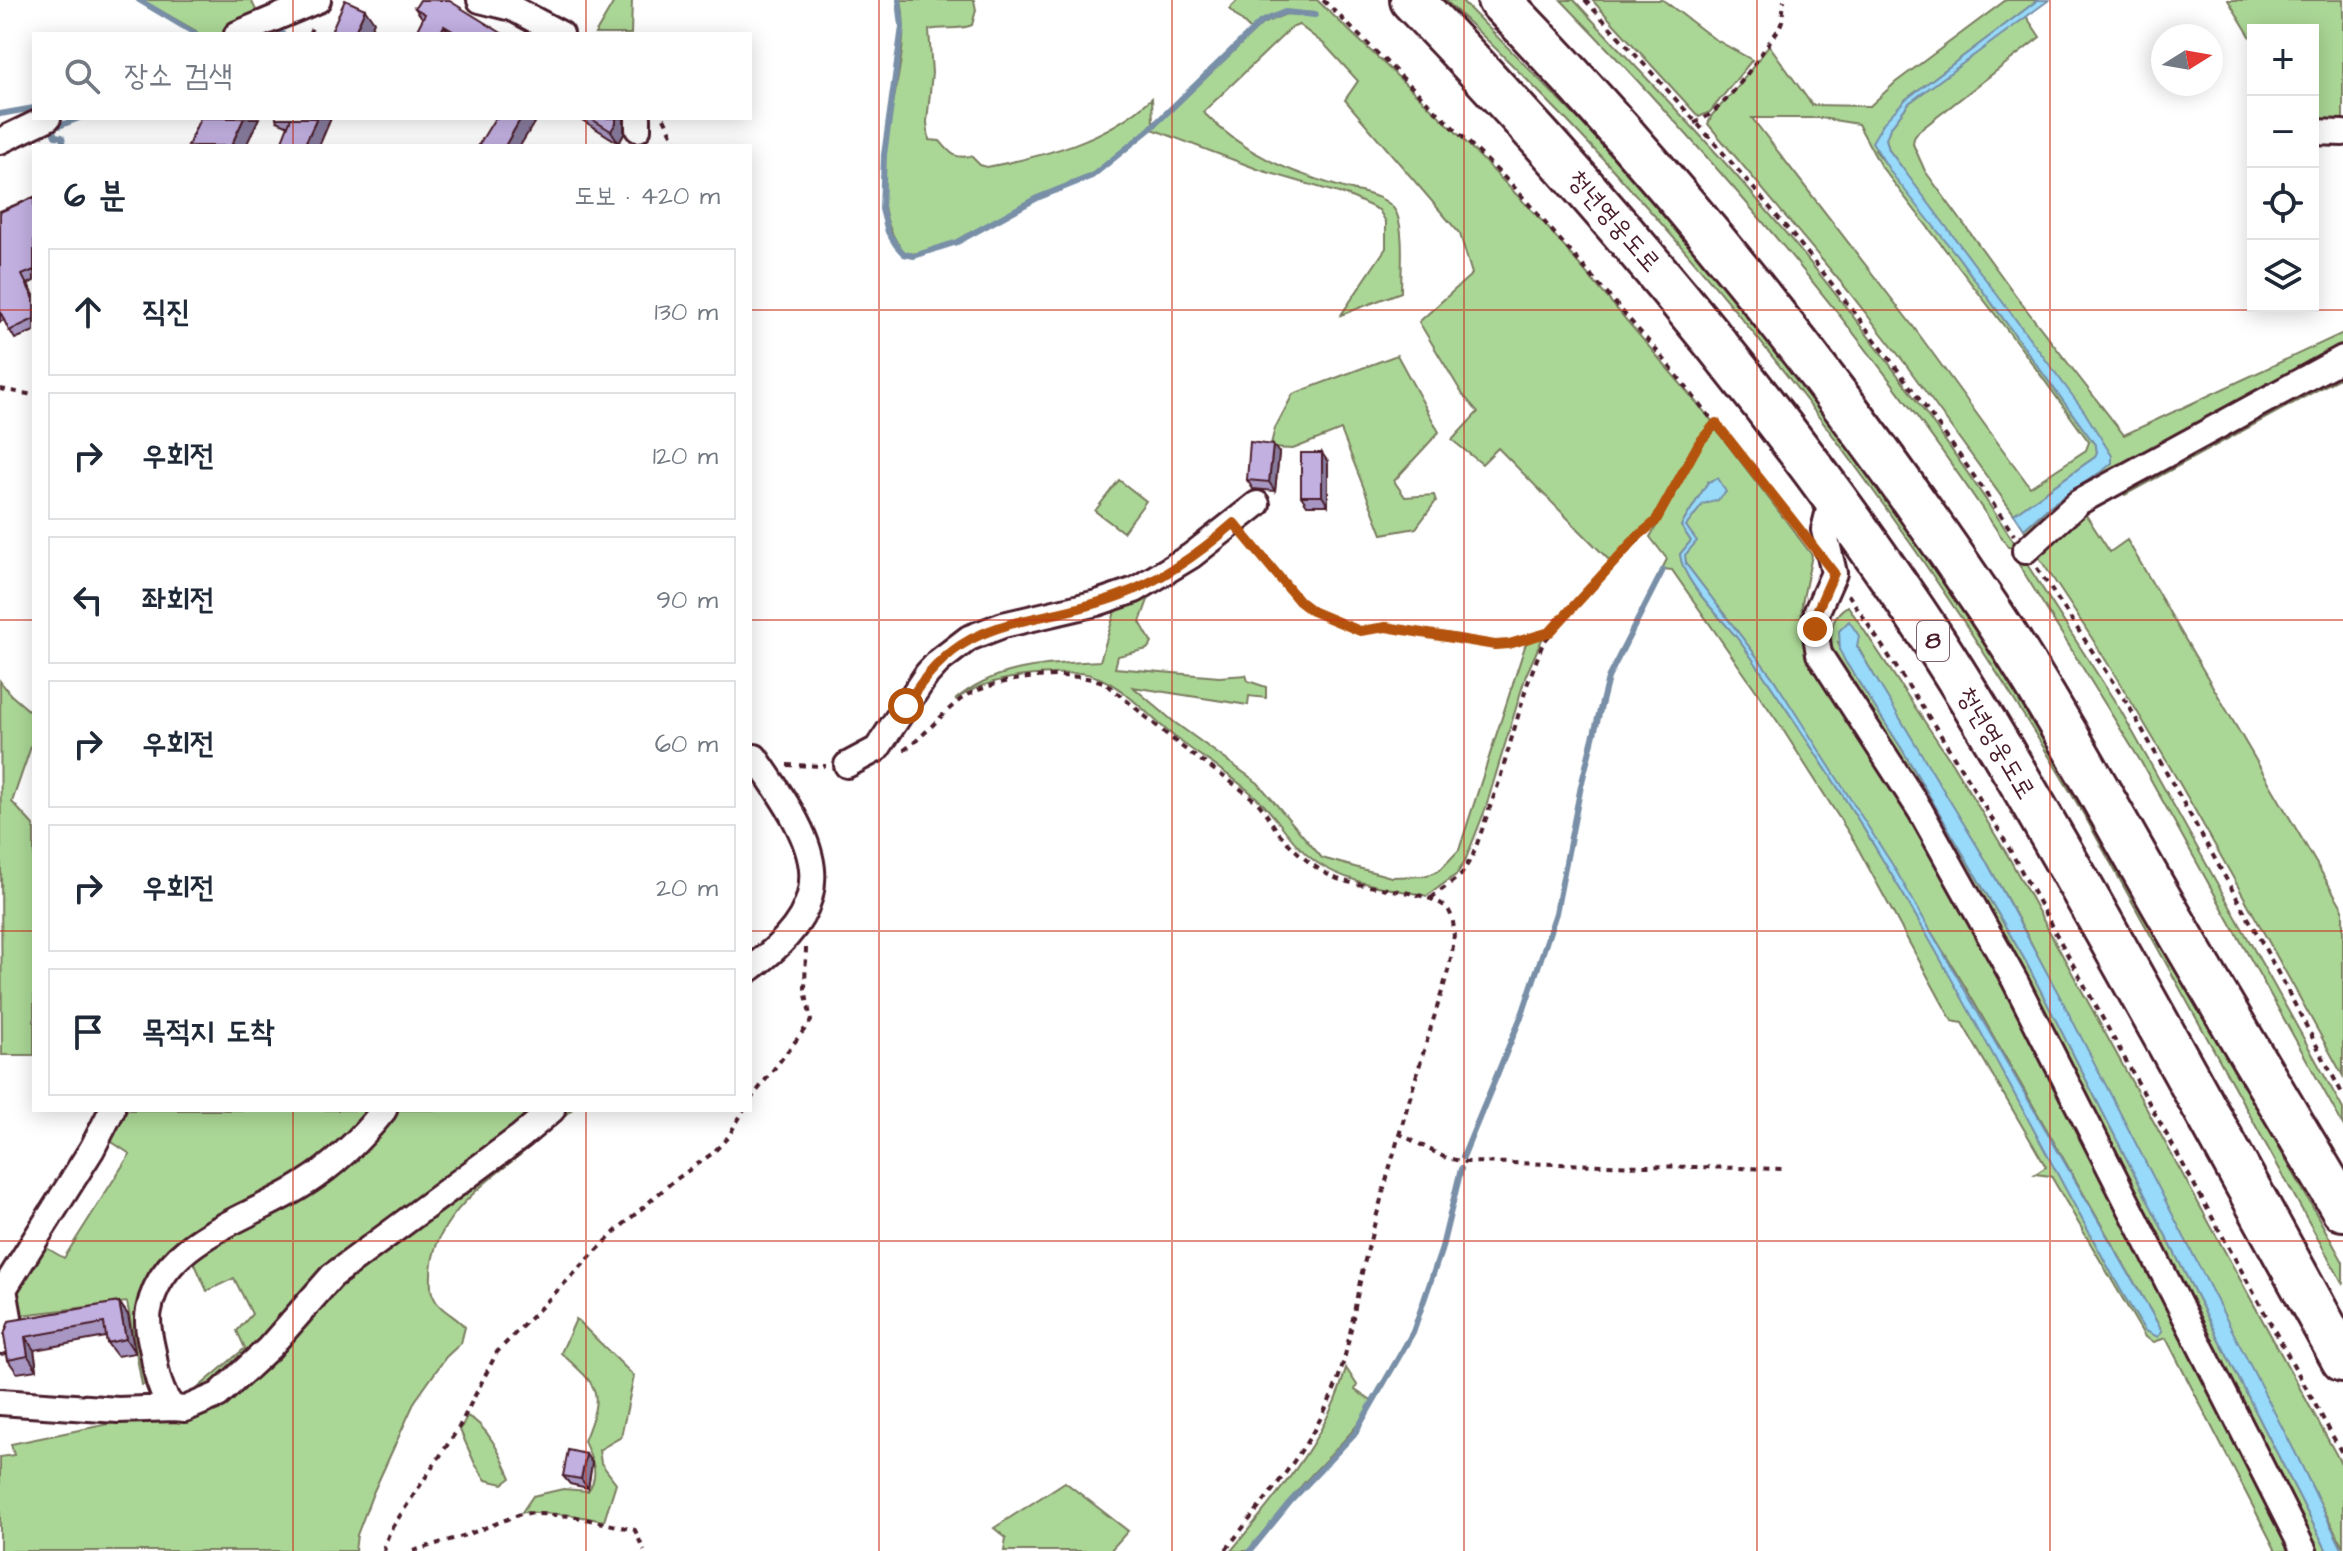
<!DOCTYPE html>
<html lang="ko">
<head>
<meta charset="utf-8">
<style>
  body { margin:0; font-family:"Architects Daughter","Poor Story",sans-serif; background:#f2f2f3; color:#1f2937 }
  .controls { position:absolute; right:24px; top:24px; display:grid; overflow:hidden; border-radius:0px; box-shadow:0 4px 20px #0003 }
  .controls button { width:72px; height:72px; display:grid; place-items:center; padding:0; border:0; border-bottom:2px solid #e0e1e3; background:#fff; color:#1f2937; font:40px sans-serif }
  .compass { position:absolute; left:2151px; top:24px; width:72px; height:72px; border-radius:50%; background:#fff; box-shadow:0 4px 20px #0003; rotate:79deg }
  .stop { position:absolute; width:24px; height:24px; margin:-18px; border:6px solid #b45309; border-radius:50%; background:#fff }
  .stop.end { background:#b45309; border-color:#fff; box-shadow:0 2px 8px #0008 }
  .list { margin:0; padding:0; list-style:none }
  h2 { display:flex; justify-content:space-between; align-items:center; height:104px; margin:0; padding:0 32px; font-size:34px }
  h2 small { font-size:26px; font-weight:400; color:#747a83 }
  .list li { display:grid; grid-template-columns:52px 1fr auto; gap:24px; align-items:center; box-sizing:border-box; height:128px; margin:0 16px 16px; padding:0 16px; border:2px solid #e0e1e3; border-radius:0px }
  .list b { display:block; font-size:30px; white-space:nowrap }
  .list em { font-size:26px; font-style:normal; color:#747a83 }
  .icon { flex:none; width:44px; height:44px; fill:none; stroke:currentColor; stroke-width:2; stroke-linecap:round; stroke-linejoin:round }
  .map { position:relative; flex:none; width:2343px; height:1551px; overflow:hidden }
  .search { position:absolute; background:#fff; box-shadow:0 4px 20px #0003; left:32px; top:32px; width:720px; height:88px; display:flex; align-items:center; gap:20px; box-sizing:border-box; padding:0 28px; border-radius:0px; color:#747a83; font-size:30px }
  .panel { position:absolute; background:#fff; box-shadow:0 4px 20px #0003; left:32px; top:144px; width:720px; height:968px; border-radius:0px }
  .map>svg:first-child { display:block }
</style>
</head>
<body>
<div class="map">
<svg width="2343" height="1551" viewBox="0 0 2343 1551">
  <rect width="100%" height="100%" fill="#fff"/>
  <filter id="ink" filterUnits="userSpaceOnUse"><feTurbulence type="fractalNoise" baseFrequency=".0125" numOctaves="2"/><feDisplacementMap in="SourceGraphic" scale="16" xChannelSelector="R" yChannelSelector="G"/><feConvolveMatrix kernelMatrix="1 2 1 2 8 2 1 2 1" color-interpolation-filters="sRGB"/></filter>
  <g filter="url(#ink)">
    <path fill="#abd796" stroke="#7a7b60" stroke-width="2" fill-rule="evenodd" d="M 142,0 L 251,0 L 257,12 L 255,19 L 222,34 L 197,34 L 196,31 Z
      M 615,0 L 632,0 L 631,34 L 595,34 Z
      M 901,0 L 974,0 L 976,10 L 972,25 C 958,31 944,26 929,30 L 932,73 L 927,122 L 929,140 L 940,141 C 951,153 953,159 971,156 L 980,165 L 987,167 C 1045,156 1107,140 1152,98 L 1153,123 C 1137,142 1113,162 1091,175 C 1074,185 1053,189 1034,198 C 1002,214 940,260 905,253 C 849,191 917,74 901,0 Z
      M 1238,0 L 1317,0 L 1455,131 L 1543,222 L 1713,422 L 1698,442 L 1653,520 L 1612,563 L 1498,448 L 1482,464 L 1452,440 L 1478,412 L 1463,395 L 1419,322 L 1472,274 L 1460,234 L 1345,100 L 1358,81 L 1325,45 L 1299,25 L 1291,28 L 1203,112 C 1246,156 1290,172 1347,189 C 1363,193 1388,196 1396,212 C 1405,231 1401,271 1401,292 L 1341,315 L 1386,248 L 1386,222 L 1379,210 L 1349,196 L 1260,170 L 1152,129 L 1262,24 L 1286,14 L 1315,16 L 1314,13 C 1288,11 1271,10 1251,30 L 1229,9 Z
      M 1445,0 L 1461,0 L 1590,131 L 1690,242 L 1781,350 L 1999,657 L 2168,947 L 2343,1262 L 2343,1284 L 2087,820 C 1912,521 1699,237 1445,0 Z
      M 1561,0 L 1574,0 C 1621,52 1671,103 1718,155 C 1828,277 1927,409 2016,545 L 2014,548 L 2008,547 C 1878,350 1726,170 1561,0 Z
      M 1592,0 L 1663,0 L 1713,38 L 1752,60 L 1710,112 L 1699,117 Z
      M 2006,0 L 2038,0 L 1905,100 L 1875,150 L 1959,258 L 2096,446 L 2097,452 L 2095,457 L 2014,514 L 1904,362 L 1849,292 L 1708,124 L 1712,115 L 1737,88 L 1769,45 L 1812,105 L 1870,106 L 1896,82 ZM 1752,118 L 1821,118 L 1858,124 L 1880,165 L 2021,348 L 2089,442 L 2086,450 L 2030,487 L 1915,329 Z
      M 2228,0 L 2343,0 L 2343,123 L 2313,122 L 2313,30 L 2253,30 L 2253,41 Z
      M 2026,16 L 2040,37 L 1919,131 L 1914,138 L 1913,144 L 1925,171 L 2022,304 L 2124,435 L 2343,333 L 2343,351 L 2029,537 L 2024,529 L 2112,456 L 1889,150 L 1886,139 L 1890,128 L 1909,103 Z
      M 1397,355 L 1439,432 L 1394,481 L 1405,497 L 1434,495 L 1436,501 L 1416,528 L 1382,534 L 1341,430 L 1293,449 L 1270,448 L 1275,428 L 1293,394 Z
      M 2343,364 L 2343,376 L 2125,495 L 2119,485 Z
      M 1716,429 L 1812,555 L 1802,603 L 1801,624 L 1808,656 L 1909,817 L 1987,957 L 2292,1551 L 2276,1551 L 2166,1338 L 2154,1342 L 2145,1337 L 2051,1176 L 2035,1174 L 2046,1167 L 1962,1023 L 1952,1021 L 1854,841 L 1780,725 L 1672,570 L 1662,569 L 1667,559 L 1650,537 L 1702,443 ZM 1708,482 L 1718,500 L 1703,504 L 1686,526 L 1696,541 L 1685,555 L 1686,564 L 1773,678 L 1963,983 L 2162,1331 L 2158,1336 L 2145,1331 L 2123,1294 C 2022,1111 1929,923 1812,748 C 1789,713 1766,677 1741,643 C 1723,618 1683,584 1680,554 L 1691,541 L 1681,526 Z
      M 1119,480 L 1146,501 L 1123,532 L 1095,511 Z
      M 2080,506 L 2110,552 L 2127,540 L 2343,909 L 2343,1076 C 2246,901 2152,724 2040,559 L 2038,550 Z
      M 2021,555 L 2121,711 L 2343,1109 L 2343,1125 L 2141,762 L 2016,560 Z
      M 1148,585 L 1149,597 L 1140,622 L 1152,643 L 1147,649 L 1118,656 L 1115,668 L 1219,677 L 1246,675 L 1248,681 L 1266,687 L 1266,698 L 1249,696 L 1248,705 L 1133,687 L 1174,722 L 1258,783 L 1322,858 L 1391,877 L 1427,876 L 1440,870 L 1459,850 L 1527,640 L 1544,635 L 1526,675 L 1485,810 L 1465,861 L 1457,874 L 1427,896 C 1390,888 1348,884 1316,862 C 1292,845 1280,820 1259,800 C 1234,776 1203,759 1176,738 C 1147,716 1119,678 1082,673 C 1038,675 993,673 955,700 C 995,665 1049,664 1100,661 L 1114,615 L 1113,602 Z
      M 1848,606 L 1952,763 L 2008,856 L 2343,1467 L 2343,1547 L 2028,937 L 1985,859 L 1904,728 L 1857,646 L 1838,642 L 1845,661 L 1902,749 L 2025,960 L 2327,1551 L 2319,1551 L 2161,1241 L 1990,916 L 1835,661 C 1829,643 1828,616 1848,606 Z
      M 0,681 L 11,695 L 34,715 L 34,738 L 12,802 L 34,826 L 34,1055 L 2,1055 Z
      M 116,1110 L 382,1110 L 371,1123 L 161,1276 L 157,1383 L 142,1385 L 127,1302 L 13,1316 L 12,1283 L 36,1242 L 64,1258 L 130,1154 L 106,1138 Z
      M 390,1110 L 545,1110 L 199,1400 L 199,1387 L 245,1348 L 237,1331 L 252,1314 L 234,1278 L 207,1291 L 190,1253 Z
      M 557,1110 L 571,1110 C 554,1125 537,1140 520,1155 C 481,1186 432,1220 431,1274 C 431,1281 430,1287 432,1293 C 438,1311 454,1314 465,1327 L 461,1343 L 446,1357 L 415,1401 L 373,1493 L 357,1535 L 355,1551 L 0,1551 L 0,1457 L 14,1455 L 11,1444 L 172,1411 L 183,1412 L 333,1278 Z
      M 576,1319 L 634,1376 L 621,1437 L 599,1450 L 601,1463 L 616,1483 L 604,1521 L 572,1515 L 522,1512 L 533,1496 L 563,1489 L 588,1491 C 601,1473 591,1459 584,1441 C 604,1391 600,1388 561,1353 Z
      M 1346,1368 L 1357,1385 L 1355,1390 L 1373,1402 C 1355,1433 1328,1456 1304,1483 C 1285,1505 1268,1529 1248,1551 L 1231,1551 C 1275,1497 1328,1438 1346,1368 Z
      M 467,1416 C 488,1425 502,1458 511,1478 L 503,1484 L 486,1480 L 475,1464 L 460,1430 Z
      M 1065,1482 L 1128,1531 L 1110,1551 L 1004,1551 L 1006,1538 L 994,1528 Z"/>
    <path fill="#97daf9" stroke="#788fa7" stroke-width="2" d="M 2038,0 L 2049,0 L 1909,103 L 1890,128 L 1886,139 L 1889,150 L 2084,411 L 2112,456 L 2112,463 L 2105,469 L 2051,505 L 2024,529 L 2014,514 L 2095,457 L 2097,452 L 2096,446 L 1959,258 L 1892,174 L 1872,142 L 1884,122 L 1905,100 Z
      M 1718,478 L 1726,492 L 1718,500 L 1703,504 L 1686,526 L 1697,541 L 1685,555 L 1686,564 L 1773,678 L 1892,864 L 2162,1331 L 2158,1337 L 2145,1331 L 2123,1294 C 2021,1111 1929,923 1812,748 C 1789,713 1766,677 1741,643 C 1723,618 1683,584 1680,554 L 1691,541 L 1681,526 L 1708,482 Z
      M 1849,621 L 1859,636 L 1857,646 L 1863,657 L 1985,859 L 2064,1004 L 2298,1458 L 2343,1551 L 2327,1551 L 2025,960 L 1902,749 L 1845,661 L 1840,651 L 1839,631 Z"/>
    <g fill="none" stroke-linecap="round" stroke-linejoin="round">
      <path stroke="#788fa7" stroke-width="6" d="M 139,0 L 196,34
        M 899,0 L 902,27 L 884,155 L 882,209 L 888,232 L 896,245 L 904,254 L 914,256 L 957,242 L 1037,198 L 1092,176 L 1150,129 L 1261,22 L 1285,12 L 1315,15
        M 279,34 L 282,33
        M 0,114 L 34,108
        M 64,146 L 62,137 L 55,136 L 51,126 L 59,126 L 79,118
        M 1463,1157 L 1523,1012 L 1556,913 L 1581,786 L 1608,678 L 1663,570
        M 1250,1551 L 1290,1502 L 1355,1433 L 1400,1355 L 1413,1332 L 1441,1251 L 1461,1169"/>
      <g stroke="#4a1f2b" stroke-width="30">
        <path id="minor" d="M 480,0 L 512,8 L 561,34
          M 237,34 L 318,0
          M 638,118 L 638,129
          M 2313,132 L 2343,133
          M 0,141 L 48,118
          M 1833,494 L 1824,530 L 1834,573 L 1817,611 L 1815,629 L 1819,654 L 1920,810 L 2015,981 L 2304,1551
          M 2025,551 L 2079,502 L 2343,358
          M 847,765 L 877,749 L 927,674 L 939,661 L 969,638 L 1003,625 L 1097,603 L 1135,590 L 1191,556 L 1257,504
          M 750,969 C 850,896 813,841 755,757
          M 384,1110 C 361,1139 336,1164 304,1184 C 251,1219 162,1238 149,1310 C 146,1323 150,1339 153,1352 C 156,1371 159,1394 174,1408 L 185,1409 L 218,1395 L 269,1348 L 332,1276 L 520,1137 L 552,1110
          M 0,1341 L 9,1317 L 4,1289 L 92,1149 L 112,1110
          M 0,1402 L 118,1410 L 174,1408"/>
      </g>
      <g stroke="#4a1f2b" stroke-width="48">
        <path id="motorway" d="M 1412,0 C 1604,200 1783,412 1936,644 C 1987,723 2034,805 2081,887 C 2170,1043 2256,1202 2343,1360
          M 1499,0 C 1680,187 1842,391 1987,607 C 2052,704 2107,807 2165,908 C 2223,1009 2284,1109 2343,1209"/>
      </g>
      <path stroke="#4a1f2b" stroke-width="4" stroke-dasharray="6 6" stroke-linecap="butt" d="M 1323,0 L 1514,187 L 1663,358 L 1802,533
        M 1585,0 C 1674,96 1763,195 1843,298 C 1903,375 1960,454 2014,535
        M 309,34 L 314,24
        M 664,118 L 678,146
        M 1694,123 C 1727,112 1758,56 1779,29 L 1782,21 L 1784,0
        M 0,389 L 34,395
        M 1245,538 L 1299,601 L 1333,621 L 1360,631 L 1386,627 L 1495,645 L 1509,644 L 1548,632
        M 2037,568 L 2130,708 L 2260,939 L 2343,1095
        M 1848,594 L 1940,734 L 2000,832 L 2343,1455
        M 904,750 C 925,736 940,715 960,700 C 991,677 1071,669 1105,683 C 1132,704 1158,728 1185,749 C 1209,767 1235,783 1258,803 C 1266,812 1271,823 1279,833 C 1294,850 1314,869 1335,878 C 1360,889 1437,890 1449,911 C 1463,934 1443,987 1436,1011 C 1410,1096 1385,1181 1363,1268 C 1353,1310 1349,1357 1331,1397 C 1306,1454 1262,1502 1225,1551
        M 787,765 L 826,766
        M 1431,898 L 1461,875 L 1473,855 L 1499,782 L 1527,685 L 1543,643 L 1572,608 L 1655,522 L 1699,443 L 1715,424
        M 750,1100 L 811,1021 L 805,989 L 806,948
        M 1398,1133 L 1446,1158 L 1466,1162 L 1785,1169
        M 385,1551 L 384,1546 L 391,1529 L 458,1429 L 497,1352 L 617,1230 L 671,1183 L 713,1153 L 728,1137 L 744,1110
        M 413,1551 L 469,1534 L 523,1513 L 572,1516 L 635,1530 L 644,1551"/>
      <use href="#minor" stroke="#fff" stroke-width="24"/>
      <use href="#motorway" stroke="#fff" stroke-width="42"/>
    </g>
    <path fill="#a797c2" stroke="#4a1f2b" stroke-width="2" d="M 415,8 L 503,34 L 415,34 L 423,19 Z
      M 276,118 L 331,118 L 319,146 L 280,146 L 289,126 L 277,121 Z
      M 579,118 L 624,118 L 624,134 L 619,143 Z
      M 34,197 L 34,281 L 28,284 L 34,295 L 34,331 L 15,339 L 4,320 L 0,322 L 0,210 L 0,211 Z
      M 1279,453 L 1275,491 L 1253,489 L 1247,480 Z
      M 1328,462 L 1328,505 L 1307,505 L 1301,496 Z
      M 119,1302 L 128,1315 L 135,1353 L 117,1356 L 107,1343 L 106,1337 L 34,1350 L 37,1370 L 17,1373 L 8,1360 L 4,1335 Z
      M 592,1463 L 588,1488 L 570,1484 L 563,1476 Z"/>
    <path fill="#887b9e" stroke="#4a1f2b" stroke-width="2" d="M 365,9 L 374,22 L 369,34 L 354,34 Z
      M 444,26 L 450,34 L 440,34 Z
      M 244,118 L 259,118 L 246,146 L 231,146 Z
      M 317,118 L 331,118 L 319,146 L 304,146 Z
      M 521,118 L 537,118 L 520,146 L 505,146 Z
      M 616,118 L 624,118 L 624,134 L 619,143 L 611,131 Z
      M 1273,445 L 1279,453 L 1275,491 L 1269,482 Z
      M 1322,453 L 1328,462 L 1328,505 L 1322,496 Z
      M 119,1302 L 128,1315 L 135,1353 L 126,1339 Z
      M 25,1337 L 34,1350 L 37,1370 L 28,1356 Z
      M 586,1454 L 592,1463 L 588,1488 L 581,1479 Z"/>
    <path fill="#c2b0e1" stroke="#4a1f2b" stroke-width="2" d="M 345,0 L 365,9 L 354,34 L 330,34 Z
      M 420,0 L 448,0 L 503,34 L 458,34 L 444,26 L 440,34 L 415,34 L 425,14 L 415,8 Z
      M 200,118 L 244,118 L 231,146 L 188,146 Z
      M 291,118 L 317,118 L 304,146 L 280,146 Z
      M 495,118 L 521,118 L 505,146 L 478,146 Z
      M 590,118 L 616,118 L 616,123 L 611,131 Z
      M 34,197 L 34,270 L 22,275 L 34,299 L 34,319 L 9,331 L 0,311 L 0,212 Z
      M 1250,442 L 1273,445 L 1269,482 L 1247,480 Z
      M 1301,453 L 1322,453 L 1322,496 L 1301,496 Z
      M 119,1302 L 126,1339 L 107,1343 L 104,1323 L 25,1337 L 28,1356 L 8,1360 L 4,1335 L 9,1321 Z
      M 568,1450 L 586,1454 L 581,1479 L 563,1476 Z"/>
  </g>
  <g fill="none" stroke-linecap="round" stroke-linejoin="round" filter="url(#ink)">
    <path stroke="#b45309" stroke-width="10" d="M 906,706 C 964,608 1029,630 1121,595 C 1162,580 1201,552 1234,523 L 1299,601 L 1312,611 L 1360,631 L 1386,627 L 1495,645 L 1509,644 L 1550,632 L 1637,537 L 1655,522 L 1699,443 L 1716,423 L 1834,573 L 1817,611 L 1815,629"/>
  </g>
  <path fill="none" stroke="#c8321e" stroke-width="2" stroke-opacity="0.55" d="M 293,0 L 293,34M 586,0 L 586,34M 879,0 L 879,1551M 1172,0 L 1172,1551M 1464,0 L 1464,1551M 1757,0 L 1757,1551M 2050,0 L 2050,1551M 293,118 L 293,146M 586,118 L 586,146M 0,310 L 34,310M 750,310 L 2343,310M 0,620 L 34,620M 750,620 L 2343,620M 0,931 L 34,931M 750,931 L 2343,931M 293,1110 L 293,1551M 586,1110 L 586,1551M 0,1241 L 2343,1241"/>
  <g text-anchor="middle" dominant-baseline="central" stroke-width="6" stroke-linejoin="round" paint-order="stroke">
    <rect fill="#fff" stroke="#80626b" stroke-width="2" x="1917" y="621" width="32" height="40" rx="6"/>
    <g font-size="24" font-weight="bold" fill="#4a1f2b">
      <text x="1933" y="641">8</text>
    </g>
    <g font-size="26" fill="#4a1f2b" stroke="#fff">
      <text transform="translate(1614 221) rotate(49)">청년영웅도로</text>
      <text transform="translate(1996 743) rotate(59)">청년영웅도로</text>
    </g>
  </g>
</svg>
<div class="controls">
<button>+</button>
<button>−</button>
<button><svg class="icon" aria-label="locate" viewBox="0 0 24 24"><circle cx="12" cy="12" r="6"/><path d="M12 2v4M12 18v4M2 12h4M18 12h4"/></svg></button>
<button><svg class="icon" aria-label="layers" viewBox="0 0 24 24"><path d="M12 4l9 5-9 5-9-5zM3 14l9 5 9-5"/></svg></button>
</div>
<svg class="compass" viewBox="-18 -18 36 36"><path d="M0-13l5 13h-10z" fill="#e53935"/><path d="M0 13l5-13h-10z" fill="#747a83"/></svg>
<div class="stop" style="left:906px;top:706px"></div>
<div class="stop end" style="left:1815px;top:629px"></div>
<div class="search"><svg class="icon" aria-label="search" viewBox="0 0 24 24"><circle cx="10" cy="10" r="6"/><path d="M15 15l6 6"/></svg>장소 검색</div>
<section class="panel">
<h2>6 분<small>도보 · 420 m</small></h2>
<ul class="list">
<li><svg class="icon" aria-label="ahead" viewBox="0 0 24 24"><path d="M12 20V5M6 11l6-6 6 6"/></svg><div><b>직진</b></div><em>130 m</em></li>
<li><svg class="icon" aria-label="right" viewBox="0 0 24 24"><path d="M7 20v-9h11M14 6l5 5-5 5"/></svg><div><b>우회전</b></div><em>120 m</em></li>
<li><svg class="icon" aria-label="left" viewBox="0 0 24 24"><path d="M17 20v-9H6M10 6l-5 5 5 5"/></svg><div><b>좌회전</b></div><em>90 m</em></li>
<li><svg class="icon" aria-label="right" viewBox="0 0 24 24"><path d="M7 20v-9h11M14 6l5 5-5 5"/></svg><div><b>우회전</b></div><em>60 m</em></li>
<li><svg class="icon" aria-label="right" viewBox="0 0 24 24"><path d="M7 20v-9h11M14 6l5 5-5 5"/></svg><div><b>우회전</b></div><em>20 m</em></li>
<li><svg class="icon" aria-label="arrive" viewBox="0 0 24 24"><path d="M6 21V4h12l-3 4 3 4H6"/></svg><div><b>목적지 도착</b></div></li>
</ul>
</section>
</div>
</body>
</html>
